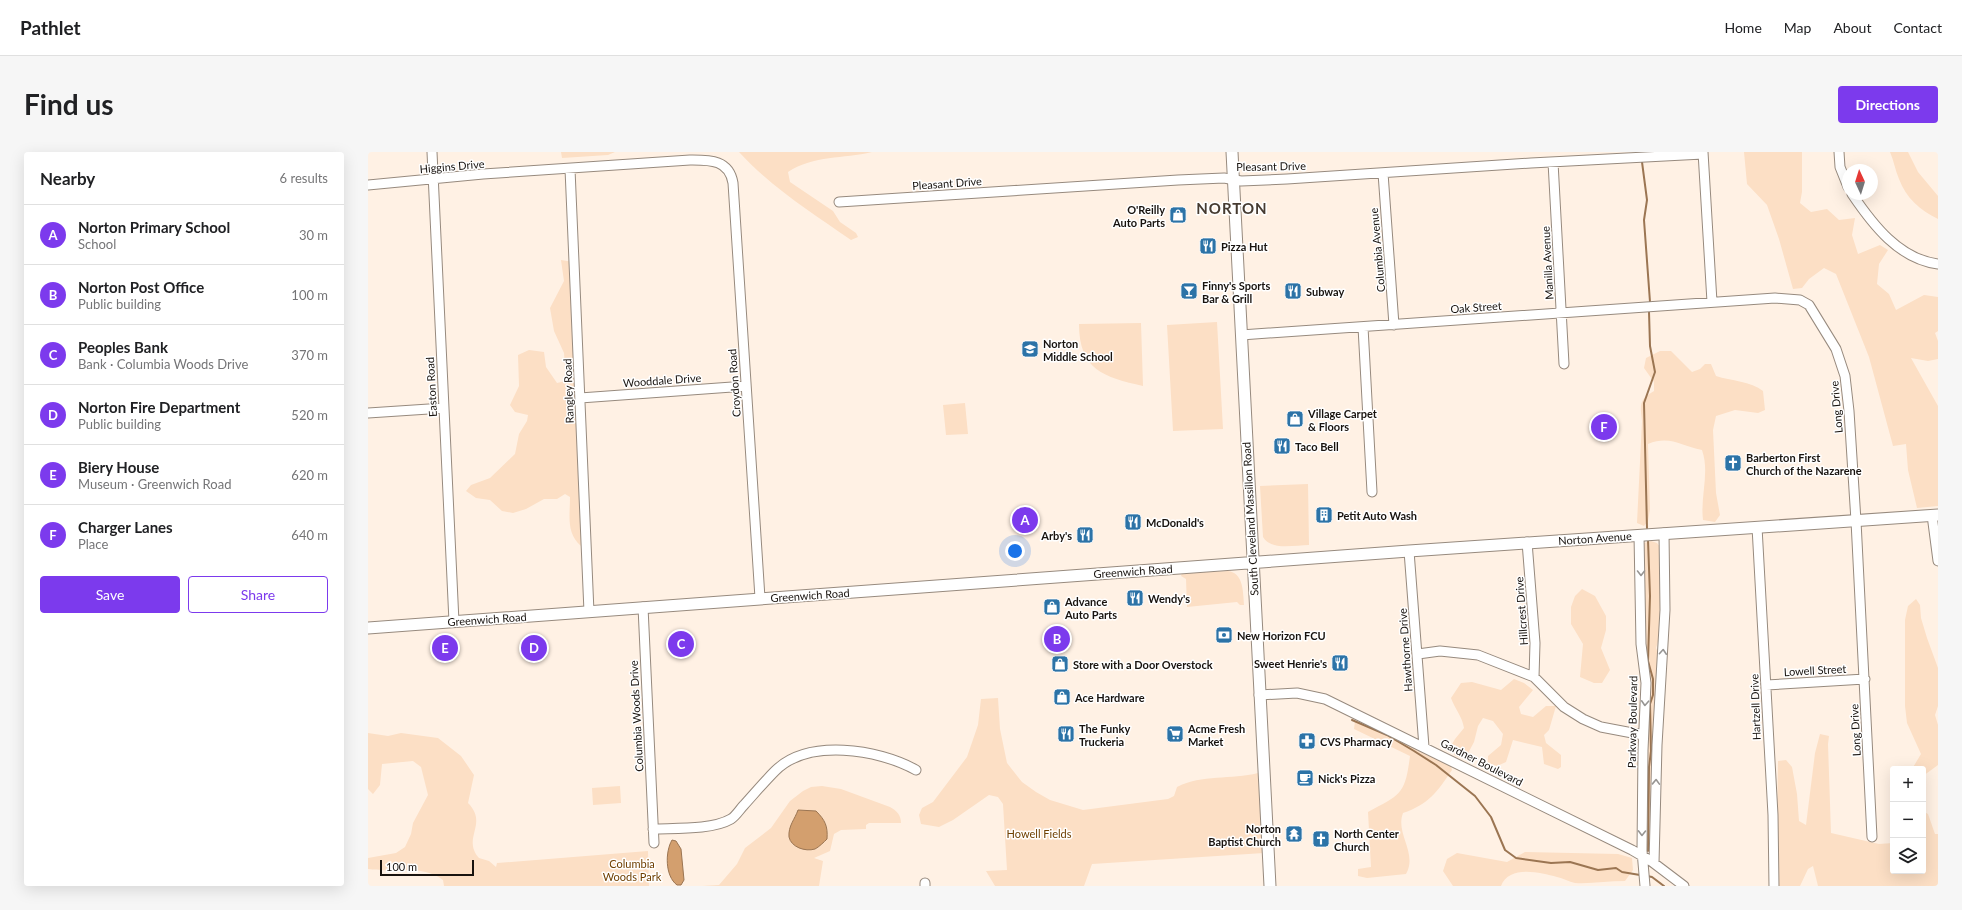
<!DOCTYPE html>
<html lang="en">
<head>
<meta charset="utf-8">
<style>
  body { margin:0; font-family:Lato,sans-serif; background:#f6f6f6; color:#202124 }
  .controls { position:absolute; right:12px; bottom:12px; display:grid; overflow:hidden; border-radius:4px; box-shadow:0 4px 16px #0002 }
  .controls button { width:36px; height:36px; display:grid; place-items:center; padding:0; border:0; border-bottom:1px solid #e0e0e0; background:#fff; color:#202124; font:20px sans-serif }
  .compass { position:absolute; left:1474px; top:12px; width:36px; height:36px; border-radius:50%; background:#fff; box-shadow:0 4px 16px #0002; rotate:356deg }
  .scale { position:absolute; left:12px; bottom:10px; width:94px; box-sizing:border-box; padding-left:4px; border:2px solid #18130f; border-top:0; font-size:11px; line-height:14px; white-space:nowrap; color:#18130f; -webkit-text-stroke:3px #fff; paint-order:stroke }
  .you { position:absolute; left:647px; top:399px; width:14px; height:14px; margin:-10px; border:3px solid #fff; border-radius:50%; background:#1a73e8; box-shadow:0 0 0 6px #1a73e833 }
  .badge { display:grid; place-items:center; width:26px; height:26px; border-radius:50%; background:#7c3aed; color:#fff; font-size:13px; font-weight:700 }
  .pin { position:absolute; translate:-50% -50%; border:2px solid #fff; box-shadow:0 1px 4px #0006 }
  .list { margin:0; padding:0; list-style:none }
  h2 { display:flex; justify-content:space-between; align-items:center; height:52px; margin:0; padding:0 16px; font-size:17px }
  h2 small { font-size:13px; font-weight:400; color:#757577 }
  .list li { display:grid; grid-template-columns:26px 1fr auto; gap:12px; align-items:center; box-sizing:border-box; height:60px; padding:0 16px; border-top:1px solid #e0e0e0 }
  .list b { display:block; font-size:15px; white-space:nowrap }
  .list p { margin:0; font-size:13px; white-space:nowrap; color:#757577 }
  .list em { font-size:13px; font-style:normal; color:#757577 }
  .actions { display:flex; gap:8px; padding:12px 16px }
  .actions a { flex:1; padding:9px 0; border:1px solid #7c3aed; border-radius:4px; text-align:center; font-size:14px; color:#7c3aed }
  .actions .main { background:#7c3aed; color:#fff }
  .icon { flex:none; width:22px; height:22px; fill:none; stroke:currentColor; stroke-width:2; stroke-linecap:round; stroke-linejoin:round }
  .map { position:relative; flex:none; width:1570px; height:734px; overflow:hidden; border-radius:4px }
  header { display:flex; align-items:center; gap:24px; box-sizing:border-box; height:56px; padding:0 20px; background:#fff; border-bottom:1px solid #e0e0e0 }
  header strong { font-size:19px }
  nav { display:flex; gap:22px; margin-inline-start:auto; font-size:14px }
  .intro { display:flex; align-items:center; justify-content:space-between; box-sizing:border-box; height:96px; padding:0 24px }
  h1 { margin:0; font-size:28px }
  .button { padding:10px 18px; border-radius:4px; background:#7c3aed; color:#fff; font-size:14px; font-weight:700 }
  main { display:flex; gap:24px; padding:0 24px }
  aside { flex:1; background:#fff; border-radius:4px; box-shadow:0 4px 16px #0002 }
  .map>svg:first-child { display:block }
</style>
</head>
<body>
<header>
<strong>Pathlet</strong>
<nav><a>Home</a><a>Map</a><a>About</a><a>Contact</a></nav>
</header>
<div class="intro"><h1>Find us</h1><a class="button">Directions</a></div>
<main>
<aside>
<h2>Nearby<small>6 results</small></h2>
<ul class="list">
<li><span class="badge">A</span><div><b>Norton Primary School</b><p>School</p></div><em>30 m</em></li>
<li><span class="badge">B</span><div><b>Norton Post Office</b><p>Public building</p></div><em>100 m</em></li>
<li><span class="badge">C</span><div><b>Peoples Bank</b><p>Bank · Columbia Woods Drive</p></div><em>370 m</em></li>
<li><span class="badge">D</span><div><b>Norton Fire Department</b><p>Public building</p></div><em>520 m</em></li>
<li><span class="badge">E</span><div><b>Biery House</b><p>Museum · Greenwich Road</p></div><em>620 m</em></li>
<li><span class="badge">F</span><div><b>Charger Lanes</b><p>Place</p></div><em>640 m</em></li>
</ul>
<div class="actions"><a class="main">Save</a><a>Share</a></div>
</aside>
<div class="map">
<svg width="1570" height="734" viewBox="0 0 1570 734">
  <rect width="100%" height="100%" fill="#fff1e4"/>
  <path fill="#fcdfc5" d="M 193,0 L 247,0 L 240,3 L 194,6 Z
    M 371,0 L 504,0 C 475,7 446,3 420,20 L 422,30 L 465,59 L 472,70 L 488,81 L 490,85 L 483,88 C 444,61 403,35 371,0 Z
    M 1376,0 L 1434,0 L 1434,40 L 1432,51 L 1443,60 L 1459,57 L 1471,68 L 1487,66 L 1484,83 L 1490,102 L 1512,93 L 1520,98 L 1511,112 L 1509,132 L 1521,142 L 1528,158 L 1556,143 L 1570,145 L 1570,179 L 1567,181 L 1570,189 L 1570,207 L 1560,209 L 1543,206 L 1570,254 L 1570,354 L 1549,356 L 1540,318 L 1538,292 L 1525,294 L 1501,205 L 1468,122 L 1456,116 L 1441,127 L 1434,136 L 1425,137 L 1411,87 L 1399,53 L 1379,32 Z
    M 1522,0 L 1540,0 L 1550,20 L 1570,44 L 1570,67 C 1552,58 1538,46 1531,27 C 1527,18 1526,9 1522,0 Z
    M 193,108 L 205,110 L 210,253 L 210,312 L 215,388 L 213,394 C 198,381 202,364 202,345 L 197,342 L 189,347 L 176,347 L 158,357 L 145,361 L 134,359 L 122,348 L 108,346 L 98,339 L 103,333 L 122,326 L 147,302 L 151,282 L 159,269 L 160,263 L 147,260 L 142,253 L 151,234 L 150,203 L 161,198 L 176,200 L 178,215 L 189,231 L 198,229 L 196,201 L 186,179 L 182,156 L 196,129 Z
    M 849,170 L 855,277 L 805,279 L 799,173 Z
    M 773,171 L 775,234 C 736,225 711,218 711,172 Z
    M 1292,199 L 1303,199 L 1324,220 L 1332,217 L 1337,212 L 1343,212 L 1348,224 C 1363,229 1383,229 1395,239 L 1397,258 L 1390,261 L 1367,258 L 1348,264 L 1345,278 L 1348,341 L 1352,363 L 1347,370 L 1335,368 C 1332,344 1342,321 1334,298 C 1313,294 1302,283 1280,292 L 1282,357 L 1280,369 L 1276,374 L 1269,371 L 1274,269 C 1272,252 1271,248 1286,239 L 1286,230 L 1276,216 L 1278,206 Z
    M 597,251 L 600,282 L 578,283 L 575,253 Z
    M 940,332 L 941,393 C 927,393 903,399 895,385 L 892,334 Z
    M 1283,389 L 1289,391 L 1294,398 L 1293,480 L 1288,496 L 1292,506 L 1284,698 L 1278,699 L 1274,396 L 1276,391 Z
    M 860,419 C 875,421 875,438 876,453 L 872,453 L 869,450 L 819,455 L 818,427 L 813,424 L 814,421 Z
    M 1214,437 L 1227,444 L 1238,464 L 1238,478 L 1233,496 L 1242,518 L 1234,531 L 1226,531 L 1212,525 L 1215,492 L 1203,472 L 1203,455 L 1207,444 Z
    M 1548,447 L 1552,453 L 1553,466 L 1559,486 L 1570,516 L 1570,554 L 1567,563 L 1570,573 L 1570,613 L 1555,624 L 1555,617 L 1544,617 L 1553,602 L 1539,571 L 1537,554 L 1537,468 L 1540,454 Z
    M 1146,527 L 1156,531 L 1165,538 L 1151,555 L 1153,562 L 1165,565 L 1178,554 L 1188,554 L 1181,578 L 1176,583 L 1178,591 L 1193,603 L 1193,615 L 1190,617 L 1176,612 L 1174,595 L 1145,588 L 1138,610 L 1129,614 L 1120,611 L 1120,604 L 1133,593 L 1135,582 L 1125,569 L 1115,566 L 1110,574 L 1106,590 L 1097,607 L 1088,604 L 1081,597 L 1087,587 L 1096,576 C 1094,564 1087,557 1083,546 L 1093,531 L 1104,530 L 1133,538 Z
    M 630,546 L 632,577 L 639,611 L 654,630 L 668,640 L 682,648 L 715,658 L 800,647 L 806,644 L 809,635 C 834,622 863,628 890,621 L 896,701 L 724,712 L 716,734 L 627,734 L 618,719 L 639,718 L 635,652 L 630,645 L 621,643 L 585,668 L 571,675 L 553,672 L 551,663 L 554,656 L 565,650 L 599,605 L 610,573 L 613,547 Z
    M 987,569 L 1034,588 L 1082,611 L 1084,618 C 1070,639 1060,653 1035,661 C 1027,682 1050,701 1038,722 L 999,726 L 990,724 L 990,717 L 1003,715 L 1000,660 C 1033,642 1037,643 1042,604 L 986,577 Z
    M 0,581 L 20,584 L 33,581 L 70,586 L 93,604 L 106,623 L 100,651 C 118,669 100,682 106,698 C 107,701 109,704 111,706 L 121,709 L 128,715 L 129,711 L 280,699 L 281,734 L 76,734 L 75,728 C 55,712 24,721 0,717 L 0,706 L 28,701 L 37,695 L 43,682 L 45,671 L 60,643 L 53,615 L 45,609 L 14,612 L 12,633 L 5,642 L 0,637 Z
    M 1452,582 L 1461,584 L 1460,592 L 1463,681 L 1511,692 L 1525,691 L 1525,719 L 1555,719 L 1555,659 L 1560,662 L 1567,682 L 1570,682 L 1570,734 L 1450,734 L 1445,714 L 1440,717 L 1432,734 L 1410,734 L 1409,677 L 1410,609 L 1418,608 L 1424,615 L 1429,642 L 1431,669 L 1438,673 L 1447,601 Z
    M 252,634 L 253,651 L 225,653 L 224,636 Z
    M 454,634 L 473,637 L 522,655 C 529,659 533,663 533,671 L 501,671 L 498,673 L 498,677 L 473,678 L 466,682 L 462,699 L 446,706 L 455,709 L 451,734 L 334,734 L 351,733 L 369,712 L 377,696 L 403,676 L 422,649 L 435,639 L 443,635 Z
    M 1157,700 L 1250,702 L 1264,706 L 1265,718 L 1257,729 C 1240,729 1223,732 1207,731 C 1201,730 1195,726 1189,725 C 1171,720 1141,713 1133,734 L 1085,734 L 1075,719 L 1079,707 L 1089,701 L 1139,710 Z"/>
  <path fill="#d39f6e" stroke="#9b7552" d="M 430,658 L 448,659 C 457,668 460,674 459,687 C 456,690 451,695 447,697 C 437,700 423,695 421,685 C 420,674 427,667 430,658 Z
    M 304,688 L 308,689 L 313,697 L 316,728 L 313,733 L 309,733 C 297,724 297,700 304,688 Z"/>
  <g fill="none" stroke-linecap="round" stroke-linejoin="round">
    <path stroke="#9b7552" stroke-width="2" d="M 1274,10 L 1279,48 L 1276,68 L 1282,150
      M 1279,376 L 1276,251 L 1287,220 L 1282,194 L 1281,160
      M 984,568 L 1019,583 L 1046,599 L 1068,613 L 1107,644 L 1123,665 L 1137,698 L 1148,706 L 1183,711 L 1202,710 L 1230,718 L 1248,716 L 1254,720 L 1272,723
      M 1280,699 L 1281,615 L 1283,599 L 1282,552 L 1285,543 L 1285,527 L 1280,509 L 1282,444 L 1280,388
      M 1279,724 L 1284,725 L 1296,734"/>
    <g stroke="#978a7e" stroke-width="11">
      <path id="minor" d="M 64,0 L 86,470
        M 1335,0 L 1344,150
        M 1471,0 L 1472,15 L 1480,35
        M 1185,10 L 1196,212
        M 202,17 L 221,460
        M 1015,21 L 1026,173
        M 0,33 L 115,22 L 322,8 C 341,8 361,7 365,31 L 392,446
        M 1484,42 C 1505,73 1531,107 1570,112
        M 471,50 L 810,28 L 856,26 L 873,29 L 919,27 L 1163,11 L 1335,2
        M 995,175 L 1004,340
        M 873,183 L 1407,146 L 1432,148 L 1441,153 L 1468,197 L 1477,224 L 1481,259 L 1488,369 L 1504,685
        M 212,246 L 378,234
        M 0,261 L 76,256
        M 1564,363 L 1570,409
        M 1389,375 L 1405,663 L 1406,734
        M 1271,383 L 1273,492 L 1278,531 L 1275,598 L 1274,699 L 1277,734
        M 1159,390 L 1167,491 L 1166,525
        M 1041,399 L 1056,595
        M 275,455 L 286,691
        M 1050,502 L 1072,499 L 1110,503 L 1166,525 L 1196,555 L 1215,567 L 1233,575 L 1275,583
        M 1398,533 L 1497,527
        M 891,543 L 929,541 L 957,547 L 1264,698 L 1283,709 L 1316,734
        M 285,677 C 308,676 344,678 363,667 C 368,664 372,657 376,653 C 386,642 396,630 407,619 C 440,586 510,597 548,618
        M 1286,711 L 1289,593 L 1297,458 L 1296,381
        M 557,731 L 557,734"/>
    </g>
    <g stroke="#978a7e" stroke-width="13">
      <path id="major" d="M 864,0 L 902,734
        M 0,476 L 1041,399 L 1570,363"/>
    </g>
    <use href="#minor" stroke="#fff" stroke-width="9"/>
    <use href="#major" stroke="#fff" stroke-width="11"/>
  </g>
  <defs><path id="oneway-chevron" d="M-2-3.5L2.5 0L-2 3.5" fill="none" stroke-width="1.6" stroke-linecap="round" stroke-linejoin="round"/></defs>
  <g stroke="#979593">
    <use href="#oneway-chevron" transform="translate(1273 421) rotate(90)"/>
    <use href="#oneway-chevron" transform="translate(1295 500) rotate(-86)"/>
    <use href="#oneway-chevron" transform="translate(1277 551) rotate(93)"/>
    <use href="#oneway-chevron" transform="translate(1288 630) rotate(-88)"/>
    <use href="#oneway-chevron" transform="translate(1274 681) rotate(91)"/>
  </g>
  <defs>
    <g id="shop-square" transform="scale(0.9)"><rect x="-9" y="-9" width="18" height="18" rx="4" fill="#2c73a7" stroke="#fff"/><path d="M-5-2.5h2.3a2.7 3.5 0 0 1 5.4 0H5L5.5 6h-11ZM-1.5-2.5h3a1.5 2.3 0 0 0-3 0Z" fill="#fff"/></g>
    <g id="restaurant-square" transform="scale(0.9)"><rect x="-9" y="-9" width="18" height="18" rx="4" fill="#2c73a7" stroke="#fff"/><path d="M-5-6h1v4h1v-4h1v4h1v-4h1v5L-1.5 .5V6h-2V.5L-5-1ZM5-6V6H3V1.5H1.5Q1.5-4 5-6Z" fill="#fff"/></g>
    <g id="bar-square" transform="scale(0.9)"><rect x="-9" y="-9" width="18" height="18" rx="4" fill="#2c73a7" stroke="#fff"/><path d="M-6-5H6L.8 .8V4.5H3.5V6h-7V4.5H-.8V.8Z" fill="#fff"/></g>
    <g id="school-square" transform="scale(0.9)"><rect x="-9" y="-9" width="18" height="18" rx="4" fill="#2c73a7" stroke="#fff"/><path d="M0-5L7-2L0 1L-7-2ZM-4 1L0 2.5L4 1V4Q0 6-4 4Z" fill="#fff"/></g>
    <g id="church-square" transform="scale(0.9)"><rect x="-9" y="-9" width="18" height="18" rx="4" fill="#2c73a7" stroke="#fff"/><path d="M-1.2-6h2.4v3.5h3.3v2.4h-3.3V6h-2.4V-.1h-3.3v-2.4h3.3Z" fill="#fff"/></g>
    <g id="building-square" transform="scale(0.9)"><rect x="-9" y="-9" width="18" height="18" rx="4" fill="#2c73a7" stroke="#fff"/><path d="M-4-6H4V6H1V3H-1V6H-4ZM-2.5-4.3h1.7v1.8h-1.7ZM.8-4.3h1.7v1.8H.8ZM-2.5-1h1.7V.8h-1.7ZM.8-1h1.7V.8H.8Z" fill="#fff"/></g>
    <g id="bank-square" transform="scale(0.9)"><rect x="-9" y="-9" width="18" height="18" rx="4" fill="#2c73a7" stroke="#fff"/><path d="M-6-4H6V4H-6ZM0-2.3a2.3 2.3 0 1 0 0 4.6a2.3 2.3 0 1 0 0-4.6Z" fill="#fff"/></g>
    <g id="supermarket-square" transform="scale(0.9)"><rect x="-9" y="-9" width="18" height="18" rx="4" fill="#2c73a7" stroke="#fff"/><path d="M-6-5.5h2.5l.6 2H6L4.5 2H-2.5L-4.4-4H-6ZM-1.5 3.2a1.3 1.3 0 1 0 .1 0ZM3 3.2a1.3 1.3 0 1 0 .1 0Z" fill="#fff"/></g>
    <g id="pharmacy-square" transform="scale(0.9)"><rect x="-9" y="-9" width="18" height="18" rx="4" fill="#2c73a7" stroke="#fff"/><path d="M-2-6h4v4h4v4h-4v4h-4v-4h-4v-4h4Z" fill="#fff"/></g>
    <g id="cafe-square" transform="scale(0.9)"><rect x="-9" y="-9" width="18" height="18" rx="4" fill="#2c73a7" stroke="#fff"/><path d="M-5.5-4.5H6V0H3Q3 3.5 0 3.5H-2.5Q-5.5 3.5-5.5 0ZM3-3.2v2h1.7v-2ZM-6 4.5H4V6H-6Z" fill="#fff"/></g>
    <g id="temple-square" transform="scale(0.9)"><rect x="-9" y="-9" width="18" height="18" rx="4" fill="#2c73a7" stroke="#fff"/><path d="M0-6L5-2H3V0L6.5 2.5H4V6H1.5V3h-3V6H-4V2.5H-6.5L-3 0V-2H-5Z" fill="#fff"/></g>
  </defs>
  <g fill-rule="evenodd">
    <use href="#shop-square" x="810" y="63"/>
    <use href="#restaurant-square" x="840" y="94"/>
    <use href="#bar-square" x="821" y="139"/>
    <use href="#restaurant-square" x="925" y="139"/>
    <use href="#school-square" x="662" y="197"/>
    <use href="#shop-square" x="927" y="267"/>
    <use href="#restaurant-square" x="914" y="294"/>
    <use href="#church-square" x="1365" y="311"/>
    <use href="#building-square" x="956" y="363"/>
    <use href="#restaurant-square" x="765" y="370"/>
    <use href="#restaurant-square" x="717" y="383"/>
    <use href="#restaurant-square" x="767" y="446"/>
    <use href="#shop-square" x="684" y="455"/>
    <use href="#bank-square" x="856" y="483"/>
    <use href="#restaurant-square" x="972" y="511"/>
    <use href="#shop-square" x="692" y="512"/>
    <use href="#shop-square" x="694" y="545"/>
    <use href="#restaurant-square" x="698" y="582"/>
    <use href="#supermarket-square" x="807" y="582"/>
    <use href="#pharmacy-square" x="939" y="589"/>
    <use href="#cafe-square" x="937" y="626"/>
    <use href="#temple-square" x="926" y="682"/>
    <use href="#church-square" x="953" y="687"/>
  </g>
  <g text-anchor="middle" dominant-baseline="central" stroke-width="3" stroke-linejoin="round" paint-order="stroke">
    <g font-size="11" fill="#18130f" stroke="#fff">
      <text transform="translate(84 14) rotate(-5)">Higgins Drive</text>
      <text transform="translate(903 14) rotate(-1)">Pleasant Drive</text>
      <text transform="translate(579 31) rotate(-4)">Pleasant Drive</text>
      <text transform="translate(1009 98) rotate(-95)">Columbia Avenue</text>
      <text transform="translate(1179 111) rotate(-93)">Manilla Avenue</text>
      <text transform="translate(1108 155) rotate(-4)">Oak Street</text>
      <text transform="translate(294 228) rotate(-4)">Wooddale Drive</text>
      <text transform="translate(366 231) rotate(-94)">Croydon Road</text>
      <text transform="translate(63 235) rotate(-93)">Easton Road</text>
      <text transform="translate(200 239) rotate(-92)">Rangley Road</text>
      <text transform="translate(1468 255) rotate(-95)">Long Drive</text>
      <text transform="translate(882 367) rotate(-93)">South Cleveland Massillon Road</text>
      <text transform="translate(1227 386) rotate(-4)">Norton Avenue</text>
      <text transform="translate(765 419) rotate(-4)">Greenwich Road</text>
      <text transform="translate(442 443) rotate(-4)">Greenwich Road</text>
      <text transform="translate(1153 459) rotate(-94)">Hillcrest Drive</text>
      <text transform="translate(119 467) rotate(-4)">Greenwich Road</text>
      <text transform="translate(1037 498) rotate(-94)">Hawthorne Drive</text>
      <text transform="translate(1447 518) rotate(-3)">Lowell Street</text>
      <text transform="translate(1387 555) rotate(-92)">Hartzell Drive</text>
      <text transform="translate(268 564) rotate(-93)">Columbia Woods Drive</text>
      <text transform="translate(1264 570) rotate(-89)">Parkway Boulevard</text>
      <text transform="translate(1487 578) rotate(-93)">Long Drive</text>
      <text transform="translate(1114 610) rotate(27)">Gardner Boulevard</text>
    </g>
    <g font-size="11" font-weight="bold" fill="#18130f" stroke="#fff" text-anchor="start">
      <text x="797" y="57" text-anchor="end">O'Reilly<tspan x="797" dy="13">Auto Parts</tspan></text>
      <text x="853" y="94">Pizza Hut</text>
      <text x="834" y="133">Finny's Sports<tspan x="834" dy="13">Bar &amp; Grill</tspan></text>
      <text x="938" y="139">Subway</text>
      <text x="675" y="191">Norton<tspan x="675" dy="13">Middle School</tspan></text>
      <text x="940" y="261">Village Carpet<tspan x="940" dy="13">&amp; Floors</tspan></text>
      <text x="927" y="294">Taco Bell</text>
      <text x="1378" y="305">Barberton First<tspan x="1378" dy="13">Church of the Nazarene</tspan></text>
      <text x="969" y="363">Petit Auto Wash</text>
      <text x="778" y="370">McDonald's</text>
      <text x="704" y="383" text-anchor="end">Arby's</text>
      <text x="780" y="446">Wendy's</text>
      <text x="697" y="449">Advance<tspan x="697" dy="13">Auto Parts</tspan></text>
      <text x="869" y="483">New Horizon FCU</text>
      <text x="959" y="511" text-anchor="end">Sweet Henrie's</text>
      <text x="705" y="512">Store with a Door Overstock</text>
      <text x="707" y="545">Ace Hardware</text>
      <text x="711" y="576">The Funky<tspan x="711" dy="13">Truckeria</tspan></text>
      <text x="820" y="576">Acme Fresh<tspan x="820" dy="13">Market</tspan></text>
      <text x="952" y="589">CVS Pharmacy</text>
      <text x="950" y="626">Nick's Pizza</text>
      <text x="913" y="676" text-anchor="end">Norton<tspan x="913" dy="13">Baptist Church</tspan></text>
      <text x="966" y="681">North Center<tspan x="966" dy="13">Church</tspan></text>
    </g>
    <g font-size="11" fill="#6f3f00" stroke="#fff">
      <text x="671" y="681">Howell Fields</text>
      <text x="264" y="711">Columbia<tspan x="264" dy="13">Woods Park</tspan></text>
    </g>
    <g font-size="15" font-weight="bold" letter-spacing="1" fill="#463b31" stroke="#fff">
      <text x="864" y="56">NORTON</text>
    </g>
  </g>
</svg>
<div class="controls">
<button>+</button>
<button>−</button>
<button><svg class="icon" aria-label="layers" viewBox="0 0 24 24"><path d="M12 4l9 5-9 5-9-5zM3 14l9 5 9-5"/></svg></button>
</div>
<svg class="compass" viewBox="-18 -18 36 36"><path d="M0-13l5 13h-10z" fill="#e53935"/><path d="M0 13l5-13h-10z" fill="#757577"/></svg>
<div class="scale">100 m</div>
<div class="you"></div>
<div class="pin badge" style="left:657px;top:368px">A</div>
<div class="pin badge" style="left:689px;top:487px">B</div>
<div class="pin badge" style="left:313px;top:492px">C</div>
<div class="pin badge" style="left:166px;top:496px">D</div>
<div class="pin badge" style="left:77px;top:496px">E</div>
<div class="pin badge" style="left:1236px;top:275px">F</div>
</div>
</main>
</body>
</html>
